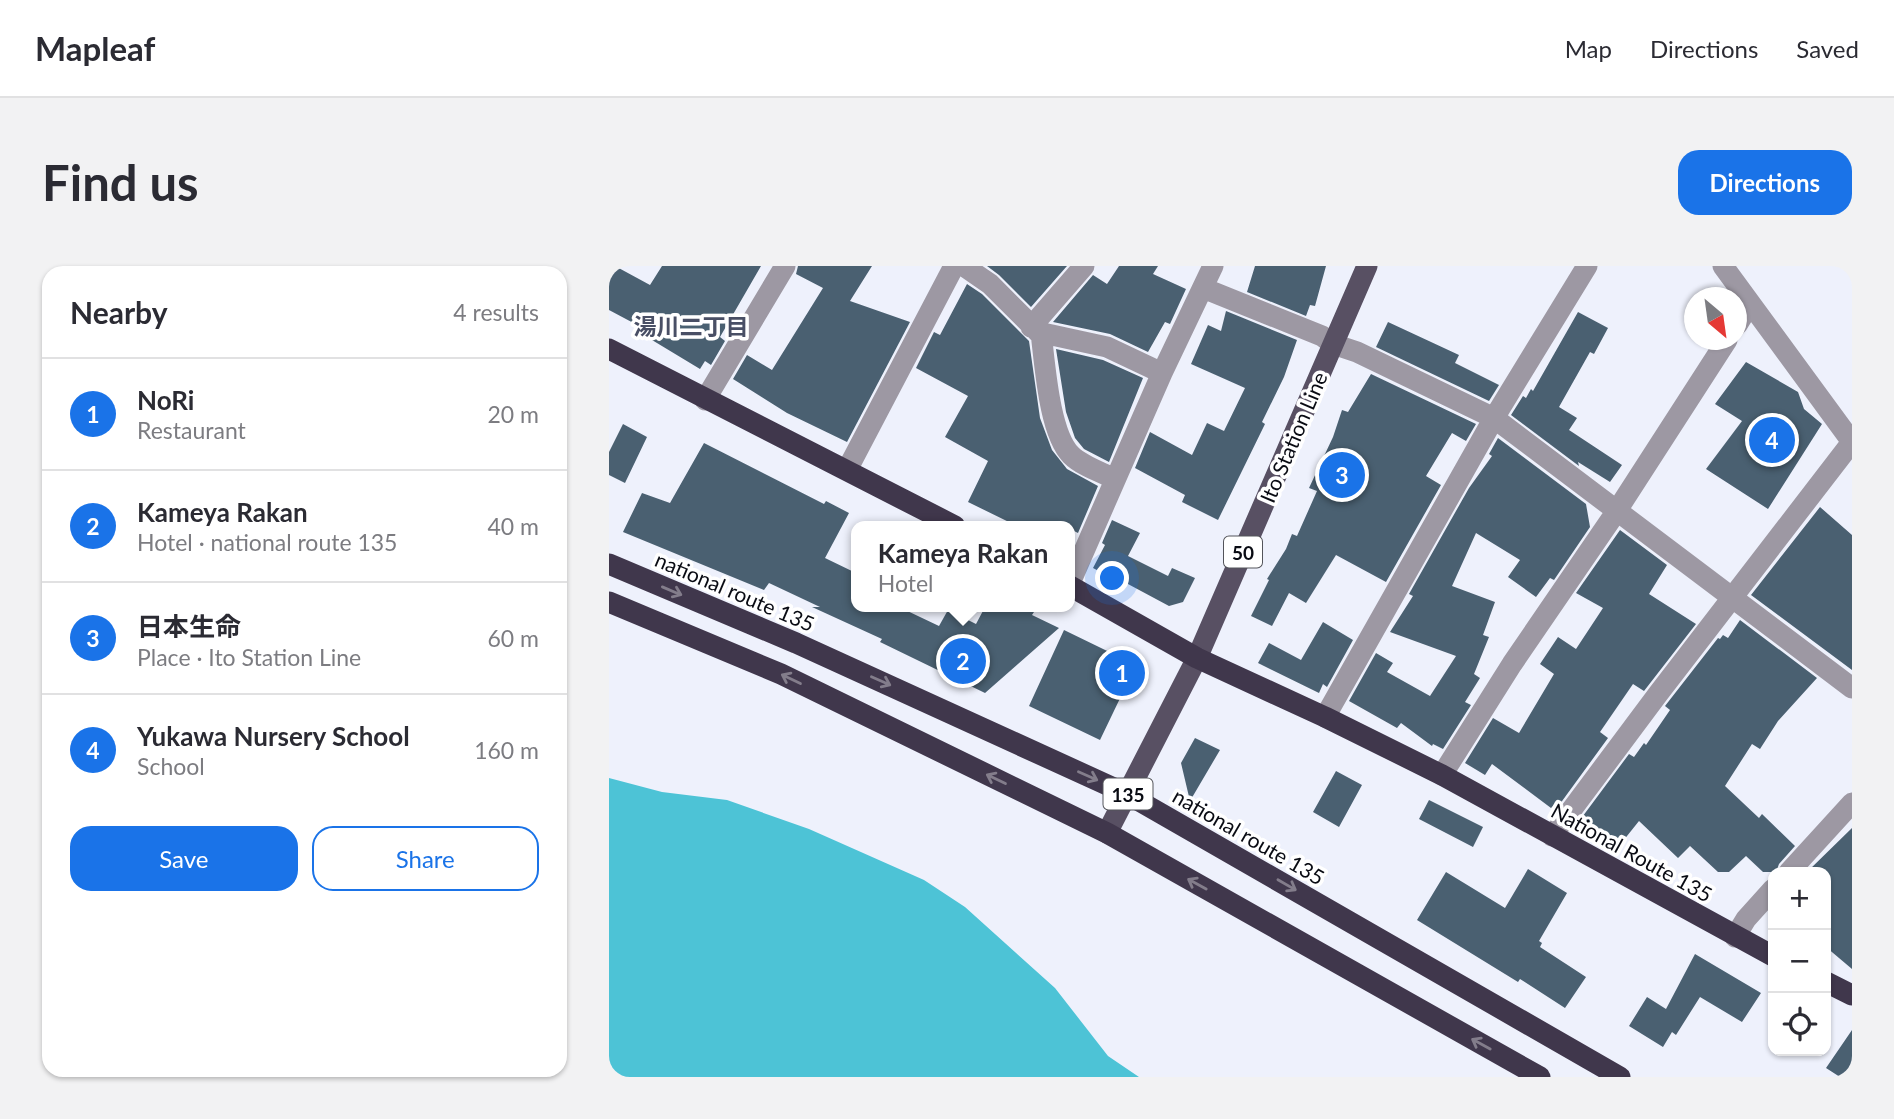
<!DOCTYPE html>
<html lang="en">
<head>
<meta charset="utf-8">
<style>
  body { margin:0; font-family:Lato,"Noto Sans JP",sans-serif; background:#f2f2f3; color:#2b2b33 }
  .controls { position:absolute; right:21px; bottom:21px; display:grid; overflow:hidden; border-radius:14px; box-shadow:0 2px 5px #0004 }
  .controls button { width:63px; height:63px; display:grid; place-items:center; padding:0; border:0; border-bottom:2px solid #e1e1e2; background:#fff; color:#2b2b33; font:35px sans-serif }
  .compass { position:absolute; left:1075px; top:21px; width:63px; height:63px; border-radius:50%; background:#fff; box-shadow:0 2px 5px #0004; rotate:151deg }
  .you { position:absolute; left:504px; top:313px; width:24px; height:24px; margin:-18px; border:5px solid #fff; border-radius:50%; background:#1a73e8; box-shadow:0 0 0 10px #1a73e833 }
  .badge { display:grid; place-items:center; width:46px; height:46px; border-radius:50%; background:#1a73e8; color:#fff; font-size:23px; font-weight:700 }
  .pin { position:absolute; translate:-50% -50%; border:4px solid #fff; box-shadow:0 2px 7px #0006 }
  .popup { position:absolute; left:242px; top:255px; width:224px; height:91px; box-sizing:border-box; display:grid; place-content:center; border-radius:14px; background:#fff; filter:drop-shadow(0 2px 5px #0005); font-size:23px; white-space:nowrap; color:#7c7c81 }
  .popup b { font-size:26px; color:#2b2b33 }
  .popup::after { content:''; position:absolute; left:50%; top:100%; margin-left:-14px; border:14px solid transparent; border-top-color:#fff }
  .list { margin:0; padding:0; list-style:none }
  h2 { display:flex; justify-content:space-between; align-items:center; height:91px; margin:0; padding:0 28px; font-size:30px }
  h2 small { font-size:23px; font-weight:400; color:#7c7c81 }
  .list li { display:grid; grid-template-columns:46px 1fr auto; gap:21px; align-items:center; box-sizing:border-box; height:112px; padding:0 28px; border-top:2px solid #e1e1e2 }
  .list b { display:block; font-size:26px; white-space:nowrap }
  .list p { margin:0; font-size:23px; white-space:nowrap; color:#7c7c81 }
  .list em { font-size:23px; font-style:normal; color:#7c7c81 }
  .actions { display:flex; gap:14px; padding:21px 28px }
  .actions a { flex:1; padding:16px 0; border:2px solid #1a73e8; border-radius:21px; text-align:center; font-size:24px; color:#1a73e8 }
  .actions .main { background:#1a73e8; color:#fff }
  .icon { flex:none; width:38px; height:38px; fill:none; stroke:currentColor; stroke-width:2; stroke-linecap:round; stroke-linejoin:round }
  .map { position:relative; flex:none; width:1243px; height:811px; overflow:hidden; border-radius:21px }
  header { display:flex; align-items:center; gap:42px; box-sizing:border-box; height:98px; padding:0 35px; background:#fff; border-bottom:2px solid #e1e1e2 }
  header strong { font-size:33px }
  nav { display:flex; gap:38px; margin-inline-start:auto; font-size:24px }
  .intro { display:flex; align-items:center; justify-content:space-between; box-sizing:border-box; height:168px; padding:0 42px }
  h1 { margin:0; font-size:49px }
  .button { padding:18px 32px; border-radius:21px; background:#1a73e8; color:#fff; font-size:24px; font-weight:700 }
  main { display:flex; gap:42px; padding:0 42px }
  aside { flex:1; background:#fff; border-radius:21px; box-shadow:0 2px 5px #0004 }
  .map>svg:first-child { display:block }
</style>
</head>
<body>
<header>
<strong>Mapleaf</strong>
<nav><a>Map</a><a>Directions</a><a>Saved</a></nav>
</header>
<div class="intro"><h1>Find us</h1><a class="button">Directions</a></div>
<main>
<aside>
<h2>Nearby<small>4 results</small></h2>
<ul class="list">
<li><span class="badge">1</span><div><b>NoRi</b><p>Restaurant</p></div><em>20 m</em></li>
<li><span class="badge">2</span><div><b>Kameya Rakan</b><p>Hotel · national route 135</p></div><em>40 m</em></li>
<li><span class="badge">3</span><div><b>日本生命</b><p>Place · Ito Station Line</p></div><em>60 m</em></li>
<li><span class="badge">4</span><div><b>Yukawa Nursery School</b><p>School</p></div><em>160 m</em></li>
</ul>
<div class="actions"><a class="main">Save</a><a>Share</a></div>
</aside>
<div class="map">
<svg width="1243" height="811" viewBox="0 0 1243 811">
  <rect width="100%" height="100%" fill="#eef1fc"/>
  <path fill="#4dc3d6" d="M 0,512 L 53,526 L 118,534 L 200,563 L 315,614 L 356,641 L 446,722 L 499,790 L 530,811 L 0,811 Z"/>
  <path fill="#4a6071" d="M 0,0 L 6,0 L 41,19 L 53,0 L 152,0 L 111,71 L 116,75 L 102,99 L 96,95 L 91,103 L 43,74 L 47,69 L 0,44 Z
    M 189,0 L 263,0 L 241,35 L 301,56 L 238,176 L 178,147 L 124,113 L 138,89 L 163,104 L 214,22 L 187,8 Z
    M 378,0 L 458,0 L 422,41 L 390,9 Z
    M 510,0 L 549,0 L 544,8 L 577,23 L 561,58 L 556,56 L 539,86 L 501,68 L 444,56 L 484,9 L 498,18 Z
    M 646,0 L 717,0 L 706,40 L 701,39 L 697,50 L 638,26 Z
    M 358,18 L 373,28 L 420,75 L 431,152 L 443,184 L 458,203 L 489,220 L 469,267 L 461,263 L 461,260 L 408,260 L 359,236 L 379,195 L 336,171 L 359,130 L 307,102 L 325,66 L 331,69 Z
    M 617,45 L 688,74 L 675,111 L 653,156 L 656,158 L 609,254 L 573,236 L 576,229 L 526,202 L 541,166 L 583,189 L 598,157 L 615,165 L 636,122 L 582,98 L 599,59 L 612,65 Z
    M 969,46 L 999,62 L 985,88 L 981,86 L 950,141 L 968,152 L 960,164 L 1013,199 L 1001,216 L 969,196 L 970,200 L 902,149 L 914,130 L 917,132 L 922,123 L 924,125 Z
    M 779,56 L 850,89 L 846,97 L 890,119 L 880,135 L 767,81 Z
    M 447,83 L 494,94 L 534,112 L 500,196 L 475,183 L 466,172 L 457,146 Z
    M 1137,96 L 1189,126 L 1195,143 L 1213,158 L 1159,243 L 1097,203 L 1133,155 L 1106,138 Z
    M 762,108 L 867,158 L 857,175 L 843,167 L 817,210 L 832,219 L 777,316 L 727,289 L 697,337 L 680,327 L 663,360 L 642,350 L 660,314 L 658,313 L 677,283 L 683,268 L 688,270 L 708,225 L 700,222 L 724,171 L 733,144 L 739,146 Z
    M 14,158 L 38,171 L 16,217 L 0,209 L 0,186 Z
    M 889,172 L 977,238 L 981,261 L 945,314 L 941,312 L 927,331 L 899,311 L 911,294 L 867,267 L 843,320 L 886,336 L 874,369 L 880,371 L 865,408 L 871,412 L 856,436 L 862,439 L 834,483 L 824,478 L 823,480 L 792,457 L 788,462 L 740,435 L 767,387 L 784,397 L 778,406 L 821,430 L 847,390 L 781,366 L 804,330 L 800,328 L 860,222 L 883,190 L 880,188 Z
    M 95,177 L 215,238 L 217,235 L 240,247 L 216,292 L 247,307 L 247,341 L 290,341 L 330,360 L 339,344 L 367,358 L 376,341 L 413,341 L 425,346 L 423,349 L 450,362 L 376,427 L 271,376 L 273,373 L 203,341 L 211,341 L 160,317 L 155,324 L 14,266 L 33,227 L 61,237 Z
    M 1211,241 L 1243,269 L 1243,404 L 1142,329 Z
    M 503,254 L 531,267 L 519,290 L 559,310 L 563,302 L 586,312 L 574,336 L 560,340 L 504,310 L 503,312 L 484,302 L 496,279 L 493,277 Z
    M 1011,264 L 1058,299 L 1040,328 L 1087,358 L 1035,425 L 1024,418 L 991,466 L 999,472 L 948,542 L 945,539 L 942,542 L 883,498 L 876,509 L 856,497 L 884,452 L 910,467 L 945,408 L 931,398 L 949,371 L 967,383 L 994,342 L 967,327 Z
    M 1131,354 L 1208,412 L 1169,455 L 1151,483 L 1143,478 L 1116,520 L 1150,552 L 1153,548 L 1186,580 L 1170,598 L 1167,606 L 1154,606 L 1137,590 L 1120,606 L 1109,606 L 1081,580 L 1069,592 L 1030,555 L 1010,580 L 985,561 L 980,567 L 968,558 L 1020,488 L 1025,491 L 1035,477 L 1037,479 L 1061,444 L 1056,440 L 1109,372 L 1111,373 L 1114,369 L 1119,372 Z
    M 714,356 L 744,374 L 718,421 L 714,418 L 710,427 L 649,397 L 660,377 L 692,394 Z
    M 455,364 L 527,399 L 491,474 L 420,440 Z
    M 586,472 L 611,484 L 581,535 L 572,497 Z
    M 727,505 L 753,519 L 730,561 L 704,546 Z
    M 820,534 L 874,561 L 864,581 L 810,553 Z
    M 1243,562 L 1243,703 L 1217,681 L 1217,606 L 1198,606 Z
    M 919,603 L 958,627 L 930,675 L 933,677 L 931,681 L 977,711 L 956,742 L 911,713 L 909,716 L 808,654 L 837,606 L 896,642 Z
    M 1086,688 L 1152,727 L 1133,756 L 1091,731 L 1067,769 L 1063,766 L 1054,781 L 1020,760 L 1038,731 L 1057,743 Z
    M 1243,764 L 1243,811 L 1231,811 L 1217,802 Z"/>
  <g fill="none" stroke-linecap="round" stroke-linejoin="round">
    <path stroke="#9d98a3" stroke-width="21" d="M 355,0 L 381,18 L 429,66 L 498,81 L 553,107
      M 1114,0 L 1243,176
      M 594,22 L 713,70 L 724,78 L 748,86 L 885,152 L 1243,422
      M 1128,59 L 1141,38
      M 422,61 L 475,0
      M 432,67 C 436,98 440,167 462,189 C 473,200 492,206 506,213
      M 96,134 L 176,0
      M 238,204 L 345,0
      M 461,317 L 553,107 L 604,0
      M 716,451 L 885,152 L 978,0
      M 833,509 L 903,398 L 1007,246 L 1118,74
      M 943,570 L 1049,428 L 1243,176
      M 1180,606 L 1243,537
      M 1126,671 L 1137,653 L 1164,623"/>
    <path stroke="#585063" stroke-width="21" d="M 498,567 L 588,392 L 758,0"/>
    <path stroke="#40374c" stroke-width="21" d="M 0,83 L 346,260
      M 0,298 L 187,377 L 518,528 L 1011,811
      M 461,320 L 588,392 L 716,451 L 833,509 L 1164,690
      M 0,336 L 172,408 L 498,567 L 931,811
      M 1217,716 L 1243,729"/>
  </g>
  <defs><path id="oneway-shaft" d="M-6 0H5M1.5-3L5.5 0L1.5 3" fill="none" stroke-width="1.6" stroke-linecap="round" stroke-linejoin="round" transform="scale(1.75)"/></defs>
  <g stroke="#837d8b">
    <use href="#oneway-shaft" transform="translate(63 325) rotate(23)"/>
    <use href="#oneway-shaft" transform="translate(182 413) rotate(-154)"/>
    <use href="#oneway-shaft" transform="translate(272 415) rotate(24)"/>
    <use href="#oneway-shaft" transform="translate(479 510) rotate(24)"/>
    <use href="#oneway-shaft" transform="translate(387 513) rotate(-154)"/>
    <use href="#oneway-shaft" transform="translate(588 618) rotate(-151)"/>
    <use href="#oneway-shaft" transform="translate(678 619) rotate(30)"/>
    <use href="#oneway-shaft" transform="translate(872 778) rotate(-151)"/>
  </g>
  <g text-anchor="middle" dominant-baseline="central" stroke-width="7" stroke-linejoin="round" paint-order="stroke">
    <g fill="#fff" stroke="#53545a" stroke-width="2">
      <rect x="615" y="270.5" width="38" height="31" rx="5"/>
      <rect x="494.5" y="512.5" width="49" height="31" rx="5"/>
    </g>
    <g font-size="19" font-weight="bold" fill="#090b13">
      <text x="634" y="286">50</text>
      <text x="519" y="528">135</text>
    </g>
    <g font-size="21" fill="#090b13" stroke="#fff">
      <text transform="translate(684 171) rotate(-67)">Ito Station Line</text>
      <text transform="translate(126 325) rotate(23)">national route 135</text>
      <text transform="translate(640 570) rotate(30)">national route 135</text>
      <text transform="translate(1023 586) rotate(29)">National Route 135</text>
    </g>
    <g font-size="23" font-weight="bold" fill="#494f65" stroke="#fff">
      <text x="82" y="60">湯川二丁目</text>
    </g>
  </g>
</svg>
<div class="controls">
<button>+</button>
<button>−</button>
<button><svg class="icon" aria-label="locate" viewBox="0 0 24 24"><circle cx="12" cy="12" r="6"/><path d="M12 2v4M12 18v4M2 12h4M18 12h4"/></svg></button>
</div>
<svg class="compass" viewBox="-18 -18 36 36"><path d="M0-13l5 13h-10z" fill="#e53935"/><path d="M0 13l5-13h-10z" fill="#7c7c81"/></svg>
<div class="you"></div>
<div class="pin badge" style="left:513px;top:407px">1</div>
<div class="pin badge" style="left:354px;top:395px">2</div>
<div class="popup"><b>Kameya Rakan</b>Hotel</div>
<div class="pin badge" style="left:733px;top:209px">3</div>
<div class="pin badge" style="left:1163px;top:174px">4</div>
</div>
</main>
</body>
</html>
